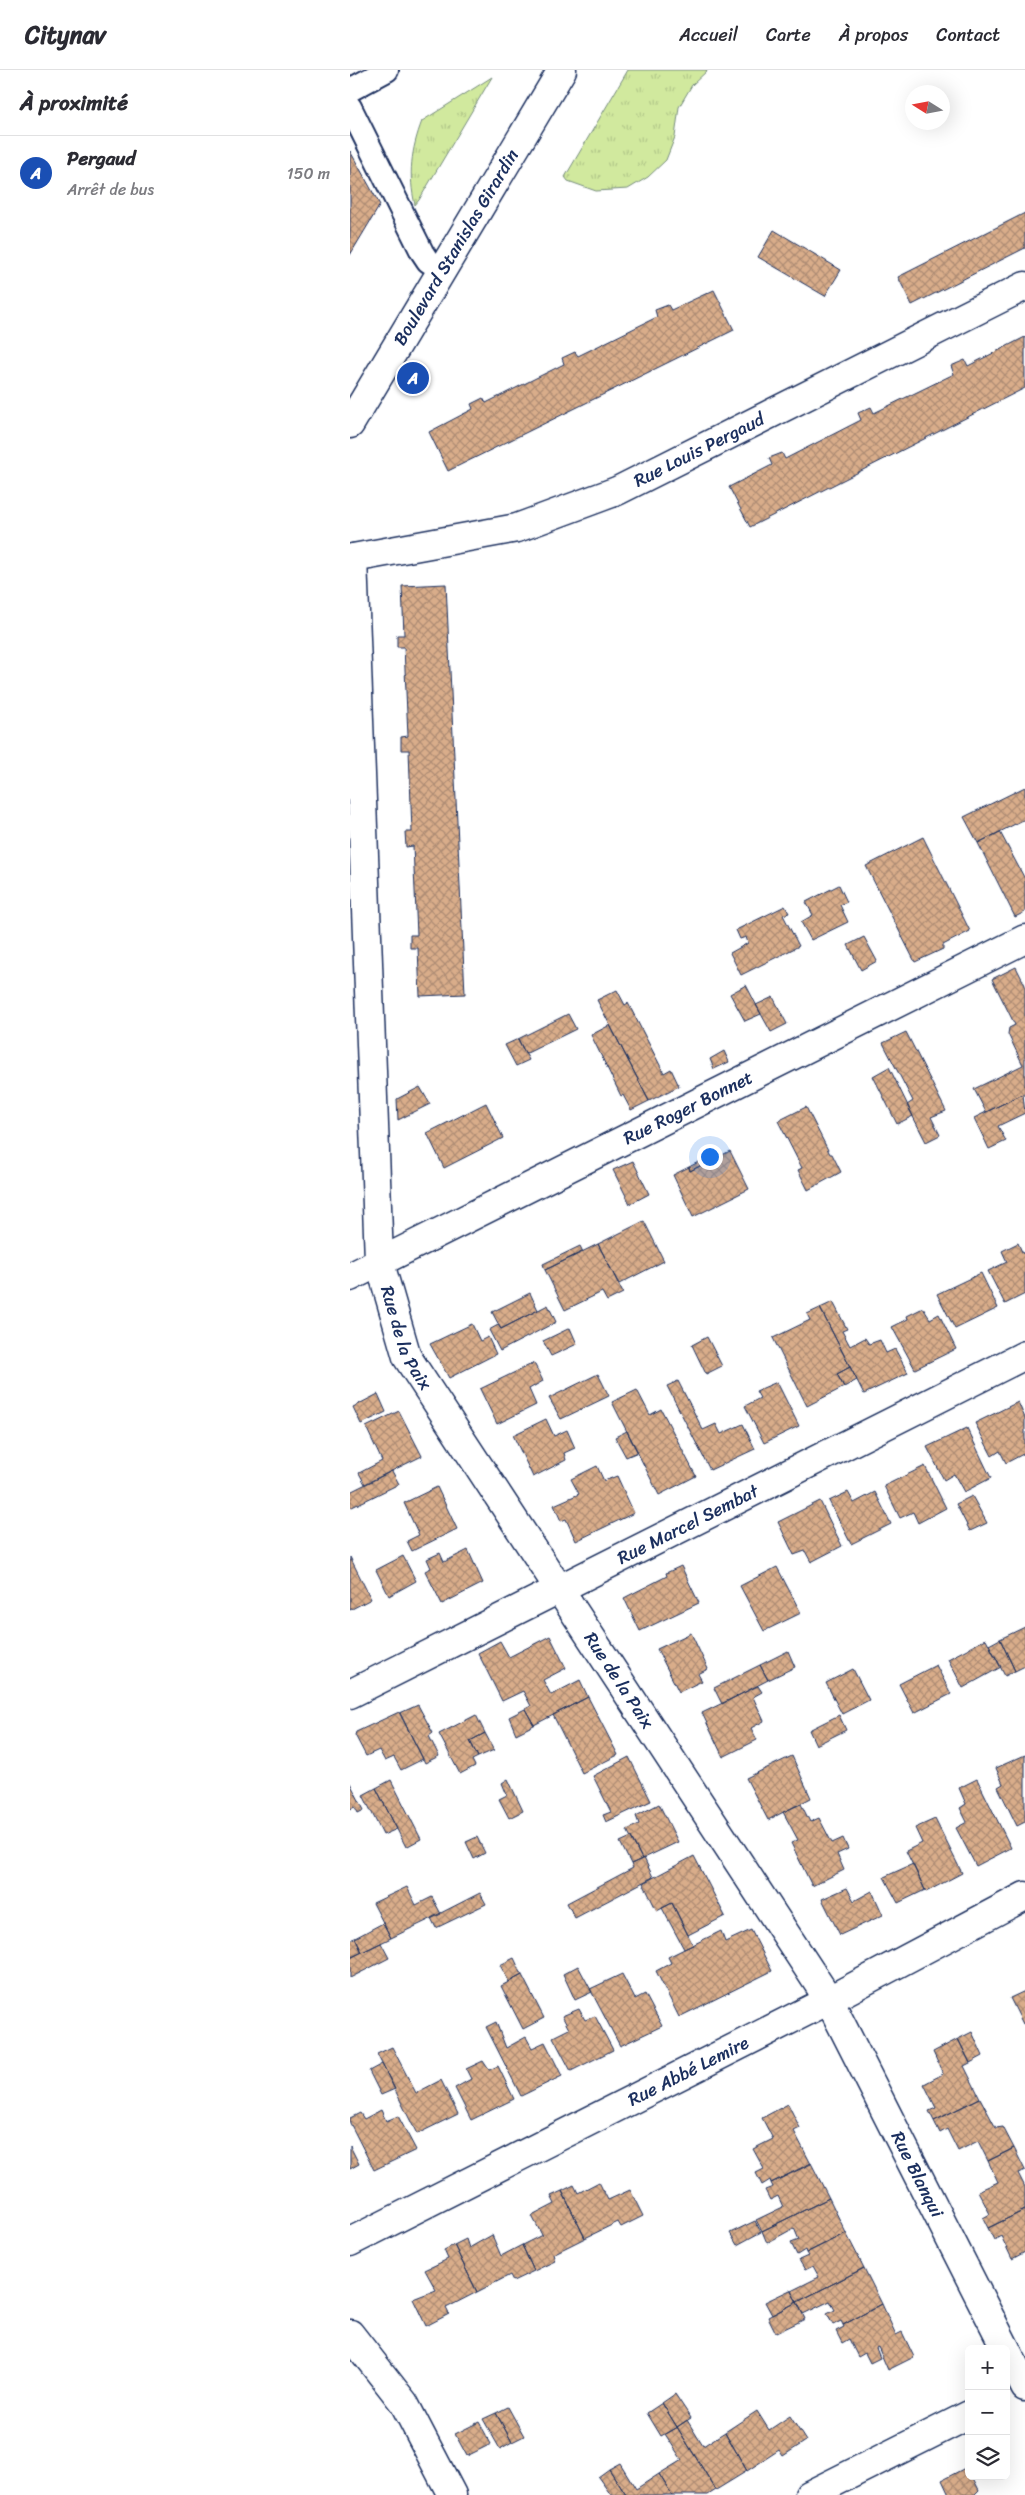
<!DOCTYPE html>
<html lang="fr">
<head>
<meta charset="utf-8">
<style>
  body { margin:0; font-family:Sriracha,sans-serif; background:#f7f7f7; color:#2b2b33 }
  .controls { position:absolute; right:15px; bottom:15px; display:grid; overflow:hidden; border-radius:8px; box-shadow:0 5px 20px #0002 }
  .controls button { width:45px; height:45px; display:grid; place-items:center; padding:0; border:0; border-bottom:1px solid #e1e1e2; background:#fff; color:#2b2b33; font:25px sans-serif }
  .compass { position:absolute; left:555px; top:15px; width:45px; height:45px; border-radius:50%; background:#fff; box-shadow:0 5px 20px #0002; rotate:281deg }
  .you { position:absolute; left:359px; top:1086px; width:18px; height:18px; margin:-12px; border:4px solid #fff; border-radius:50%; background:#1a73e8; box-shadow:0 0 0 8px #1a73e833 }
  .badge { display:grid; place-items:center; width:32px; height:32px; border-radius:50%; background:#d1495b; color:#fff; font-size:16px; font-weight:700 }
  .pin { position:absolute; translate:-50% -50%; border:2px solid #fff; box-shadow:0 1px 5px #0006 }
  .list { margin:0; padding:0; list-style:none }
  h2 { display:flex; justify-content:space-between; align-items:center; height:65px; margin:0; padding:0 20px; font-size:21px }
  h2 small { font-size:16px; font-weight:400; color:#7c7c81 }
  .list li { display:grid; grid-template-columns:32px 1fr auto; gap:15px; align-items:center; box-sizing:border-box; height:75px; padding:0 20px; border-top:1px solid #e1e1e2 }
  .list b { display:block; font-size:19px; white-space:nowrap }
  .list p { margin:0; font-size:16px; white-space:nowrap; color:#7c7c81 }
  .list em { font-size:16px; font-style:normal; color:#7c7c81 }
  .icon { flex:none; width:28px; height:28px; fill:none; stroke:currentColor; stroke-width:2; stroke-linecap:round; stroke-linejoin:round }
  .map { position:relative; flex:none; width:675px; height:2425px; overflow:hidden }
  header { display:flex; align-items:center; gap:30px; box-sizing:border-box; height:70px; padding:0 25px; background:#fff; border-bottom:1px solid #e1e1e2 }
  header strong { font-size:24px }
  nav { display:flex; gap:28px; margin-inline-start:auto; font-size:18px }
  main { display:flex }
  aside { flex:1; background:#fff }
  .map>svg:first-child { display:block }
</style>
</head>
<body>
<header>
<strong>Citynav</strong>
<nav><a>Accueil</a><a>Carte</a><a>À propos</a><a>Contact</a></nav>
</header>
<main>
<aside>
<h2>À proximité<small></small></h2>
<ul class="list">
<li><span class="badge" style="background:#1a4fb4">A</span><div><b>Pergaud</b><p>Arrêt de bus</p></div><em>150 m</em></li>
</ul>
</aside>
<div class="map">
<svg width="675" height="2425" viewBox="0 0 675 2425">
  <defs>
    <pattern id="grass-tufts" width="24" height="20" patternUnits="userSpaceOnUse" patternTransform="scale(1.25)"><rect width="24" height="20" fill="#d1e99e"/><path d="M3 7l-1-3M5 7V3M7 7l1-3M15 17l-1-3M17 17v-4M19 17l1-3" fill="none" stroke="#b3c88a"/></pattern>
    <pattern id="building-cross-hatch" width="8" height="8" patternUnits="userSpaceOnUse" patternTransform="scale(1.25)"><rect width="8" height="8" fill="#d9ad8a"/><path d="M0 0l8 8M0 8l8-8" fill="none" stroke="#af8d74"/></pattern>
  </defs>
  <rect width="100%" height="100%" fill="#fff"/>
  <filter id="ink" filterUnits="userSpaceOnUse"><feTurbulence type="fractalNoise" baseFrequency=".02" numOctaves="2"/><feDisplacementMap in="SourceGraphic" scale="10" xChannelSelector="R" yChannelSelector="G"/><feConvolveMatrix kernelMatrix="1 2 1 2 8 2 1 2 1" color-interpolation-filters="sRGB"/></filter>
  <g filter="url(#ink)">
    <path fill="url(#grass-tufts)" stroke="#768c7e" d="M 278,0 L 358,0 L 342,15 L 329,37 L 325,67 L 316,90 L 298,107 L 278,119 L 246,121 L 218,111 L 215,107 Z
      M 142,7 L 69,130 L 65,135 C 58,105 61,80 72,51 Z"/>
    <path fill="url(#building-cross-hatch)" stroke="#1b2f5e" d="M 0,81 L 30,135 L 0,185 Z
      M 675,143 L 675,178 L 562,235 L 548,207 Z
      M 424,160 L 491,200 L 475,226 L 408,187 Z
      M 364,220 L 384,260 L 98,401 L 79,362 L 123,339 L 121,334 L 133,328 L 136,333 L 214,294 L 212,288 L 225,282 L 228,286 L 307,247 L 305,240 L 318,235 L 321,240 Z
      M 675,267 L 675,318 L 400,457 L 379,417 L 422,395 L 419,388 L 432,383 L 435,389 L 511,350 L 508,343 L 521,337 L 524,343 L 604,304 L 601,296 L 615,290 L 618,296 Z
      M 96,514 L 115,924 L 70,926 L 68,878 L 60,878 L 60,865 L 67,865 L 63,776 L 56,777 L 55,762 L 62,762 L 59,680 L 51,680 L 51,667 L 58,666 L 54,577 L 47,577 L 47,565 L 54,565 L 52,516 Z
      M 675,717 L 675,749 L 628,773 L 614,747 Z
      M 650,762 L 675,809 L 675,842 L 665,847 L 628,773 Z
      M 573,767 L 620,861 L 593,875 L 593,879 L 565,892 L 516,796 Z
      M 489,815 L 497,832 L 490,835 L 498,852 L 461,870 L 451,852 L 463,845 L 456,832 Z
      M 435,836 L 439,843 L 433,845 L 449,876 L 391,905 L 380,883 L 398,873 L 396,867 L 390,869 L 386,860 Z
      M 514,867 L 527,891 L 511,900 L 498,875 Z
      M 666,897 L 675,915 L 675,1023 L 636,1042 L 624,1019 L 673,995 L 658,964 L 659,958 L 665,955 L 642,909 Z
      M 396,915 L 411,944 L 395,951 L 380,924 Z
      M 267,920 L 275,935 L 278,933 L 314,1003 L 321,999 L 329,1016 L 299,1031 L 247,930 Z
      M 423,927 L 437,954 L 421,962 L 406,935 Z
      M 218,944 L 226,959 L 175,984 L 168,969 Z
      M 260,955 L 299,1031 L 281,1040 L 273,1025 L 271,1026 L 241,965 Z
      M 556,962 L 596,1041 L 581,1047 L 590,1065 L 576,1072 L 557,1035 L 563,1031 L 533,973 Z
      M 168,969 L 179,990 L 166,996 L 155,975 Z
      M 374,981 L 379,992 L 364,999 L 360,989 Z
      M 539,997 L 563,1046 L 547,1054 L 523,1006 Z
      M 70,1017 L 80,1034 L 48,1050 L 47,1029 Z
      M 673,1024 L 675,1043 L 648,1056 L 656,1071 L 639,1079 L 624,1048 Z
      M 136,1033 L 153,1068 L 94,1098 L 77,1063 Z
      M 456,1037 L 480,1084 L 482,1084 L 491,1102 L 458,1120 L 448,1100 L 452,1098 L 428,1051 Z
      M 380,1081 L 399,1119 L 343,1147 L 323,1105 L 339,1097 L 340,1101 Z
      M 354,1089 L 356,1093 L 340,1101 L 339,1097 Z
      M 283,1091 L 299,1124 L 280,1134 L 263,1100 Z
      M 294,1151 L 314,1191 L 269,1214 L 248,1174 Z
      M 668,1173 L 673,1184 L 675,1182 L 675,1224 L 655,1234 L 638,1201 L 657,1192 L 652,1181 Z
      M 248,1174 L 273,1223 L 257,1231 L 252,1222 L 215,1240 L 195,1200 Z
      M 230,1176 L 233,1182 L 195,1200 L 193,1194 Z
      M 631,1203 L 648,1238 L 605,1259 L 587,1224 Z
      M 180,1223 L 188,1240 L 151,1259 L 142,1242 Z
      M 483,1232 L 497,1259 L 492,1261 L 500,1276 L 515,1268 L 519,1274 L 530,1270 L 536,1283 L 545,1279 L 558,1303 L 514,1324 L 470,1238 Z
      M 198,1235 L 206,1252 L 150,1281 L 139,1260 L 148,1255 L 151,1259 Z
      M 470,1238 L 500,1297 L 487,1304 L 494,1317 L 457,1336 L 423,1268 L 460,1250 L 457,1244 Z
      M 573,1238 L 580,1249 L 589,1244 L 606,1279 L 565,1299 L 542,1257 L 558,1249 L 557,1246 Z
      M 122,1254 L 130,1271 L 138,1267 L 146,1284 L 99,1308 L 80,1274 Z
      M 220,1258 L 227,1274 L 201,1286 L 193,1271 Z
      M 357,1267 L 372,1296 L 356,1304 L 342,1275 Z
      M 184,1293 L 193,1311 L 179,1319 L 186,1335 L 147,1354 L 130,1319 Z
      M 500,1297 L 507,1310 L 494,1317 L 487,1304 Z
      M 248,1304 L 259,1326 L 211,1349 L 199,1328 Z
      M 328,1311 L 353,1360 L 366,1354 L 371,1364 L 393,1354 L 405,1379 L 360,1400 L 317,1316 Z
      M 427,1312 L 449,1356 L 414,1373 L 395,1336 L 410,1328 L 406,1321 Z
      M 287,1320 L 300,1345 L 311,1339 L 346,1406 L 309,1425 L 262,1332 Z
      M 28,1324 L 36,1342 L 11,1354 L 3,1337 Z
      M 668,1332 L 675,1348 L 675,1383 L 656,1393 L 650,1381 L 642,1386 L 625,1353 Z
      M 49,1341 L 72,1386 L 15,1414 L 9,1403 L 32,1391 L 16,1357 Z
      M 196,1349 L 204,1366 L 217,1360 L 225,1378 L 214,1383 L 216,1390 L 183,1407 L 163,1365 Z
      M 617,1358 L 641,1408 L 614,1422 L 604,1404 L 594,1410 L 577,1377 Z
      M 277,1361 L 288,1382 L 276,1387 L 265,1367 Z
      M 247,1396 L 254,1411 L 267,1406 L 284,1443 L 226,1471 L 216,1449 L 211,1451 L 204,1435 L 229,1424 L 221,1409 Z
      M 575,1396 L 596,1438 L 568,1453 L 563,1442 L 550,1448 L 534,1416 Z
      M 42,1401 L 49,1414 L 0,1438 L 0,1422 Z
      M 87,1417 L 107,1459 L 62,1481 L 57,1471 L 69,1465 L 54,1433 Z
      M 498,1422 L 504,1433 L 525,1422 L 541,1454 L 501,1474 L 479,1431 Z
      M 622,1426 L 637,1453 L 620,1461 L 606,1434 Z
      M 470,1431 L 492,1476 L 461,1492 L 455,1481 L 444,1485 L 428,1452 Z
      M 118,1480 L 133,1513 L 92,1534 L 75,1501 L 81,1498 L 77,1489 L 90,1483 L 94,1492 Z
      M 53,1486 L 66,1511 L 39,1526 L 26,1500 Z
      M 0,1487 L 21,1529 L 0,1540 Z
      M 331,1496 L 349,1533 L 290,1561 L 274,1528 L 317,1506 L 316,1503 Z
      M 427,1497 L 451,1543 L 414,1561 L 390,1516 Z
      M 675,1557 L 675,1596 L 665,1601 L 650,1569 Z
      M 341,1563 L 358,1599 L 348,1604 L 352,1611 L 329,1622 L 307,1579 Z
      M 200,1566 L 216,1598 L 193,1610 L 201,1625 L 230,1610 L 238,1627 L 184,1655 L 175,1639 L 181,1636 L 173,1621 L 152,1631 L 128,1583 L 150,1571 L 159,1587 Z
      M 636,1569 L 651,1597 L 613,1618 L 598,1589 Z
      M 650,1569 L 665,1601 L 655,1606 L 639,1575 Z
      M 438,1581 L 445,1597 L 418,1610 L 410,1595 Z
      M 410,1595 L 418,1610 L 372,1634 L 364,1618 Z
      M 586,1595 L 601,1624 L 564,1643 L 549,1614 Z
      M 503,1599 L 519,1630 L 492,1644 L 476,1613 Z
      M 408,1616 L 412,1622 L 403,1627 L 414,1651 L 401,1658 L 407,1670 L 373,1687 L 352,1643 Z
      M 238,1627 L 268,1685 L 232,1703 L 203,1645 Z
      M 68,1635 L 83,1663 L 79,1666 L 89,1686 L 75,1693 L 50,1643 Z
      M 175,1639 L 184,1655 L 166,1664 L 159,1647 Z
      M 49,1642 L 73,1689 L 51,1700 L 44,1687 L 35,1691 L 29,1680 L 16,1686 L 5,1665 L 6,1662 Z
      M 126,1645 L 135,1663 L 120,1671 L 128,1687 L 122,1690 L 125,1696 L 110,1704 L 89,1664 Z
      M 489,1645 L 496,1660 L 466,1675 L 459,1660 Z
      M 135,1663 L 144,1680 L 128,1687 L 120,1671 Z
      M 675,1685 L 675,1752 L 667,1756 L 648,1717 L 653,1714 L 646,1698 Z
      M 442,1686 L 461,1728 L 418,1750 L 396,1708 Z
      M 279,1687 L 301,1731 L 256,1752 L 253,1745 L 261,1742 L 243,1706 Z
      M 158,1709 L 173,1741 L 159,1748 L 149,1729 L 157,1725 L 152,1713 Z
      M 627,1709 L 661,1778 L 626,1796 L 606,1758 L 617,1752 L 610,1738 L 616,1734 L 609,1718 Z
      M 41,1710 L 71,1769 L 56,1777 L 26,1718 Z
      M 0,1713 L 14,1740 L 8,1743 L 5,1737 L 0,1739 Z
      M 26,1718 L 47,1759 L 33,1765 L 13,1725 Z
      M 309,1734 L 328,1772 L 292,1789 L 277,1760 L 289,1754 L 286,1746 Z
      M 451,1734 L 460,1752 L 469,1748 L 482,1773 L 493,1768 L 498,1779 L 487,1784 L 494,1800 L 462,1816 L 441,1773 L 448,1770 L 433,1742 Z
      M 585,1749 L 612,1803 L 576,1822 L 556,1781 L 572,1773 L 565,1758 Z
      M 127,1767 L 135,1783 L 124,1789 L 116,1772 Z
      M 281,1767 L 292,1789 L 281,1794 L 270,1772 Z
      M 344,1786 L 375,1846 L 338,1865 L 322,1833 L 307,1841 L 293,1813 Z
      M 294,1788 L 303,1807 L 225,1848 L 217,1833 L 283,1798 L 281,1794 Z
      M 563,1794 L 575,1820 L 548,1833 L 534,1807 Z
      M 57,1817 L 66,1835 L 82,1827 L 91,1844 L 41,1868 L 23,1833 Z
      M 497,1818 L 504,1831 L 522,1821 L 533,1845 L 490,1865 L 472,1829 Z
      M 130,1823 L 136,1834 L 86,1858 L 81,1848 Z
      M 322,1833 L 343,1875 L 334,1879 L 312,1838 Z
      M 33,1853 L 41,1868 L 12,1882 L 5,1868 Z
      M 401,1860 L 422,1901 L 329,1947 L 306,1901 L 321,1893 L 318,1887 L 371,1861 L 375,1872 Z
      M 5,1868 L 12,1882 L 0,1888 L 0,1870 Z
      M 31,1873 L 39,1888 L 0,1908 L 0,1888 Z
      M 164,1888 L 172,1905 L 159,1912 L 150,1895 Z
      M 228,1896 L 242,1922 L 225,1930 L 213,1904 Z
      M 272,1904 L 285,1929 L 295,1924 L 312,1956 L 270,1976 L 240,1919 Z
      M 172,1905 L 194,1948 L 173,1959 L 151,1916 Z
      M 675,1921 L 675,1954 L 673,1954 L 660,1928 Z
      M 229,1939 L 235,1950 L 245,1946 L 263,1980 L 221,2001 L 203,1967 L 219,1959 L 212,1946 Z
      M 146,1952 L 156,1978 L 176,1967 L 182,1978 L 195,1972 L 212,2006 L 171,2026 L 136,1957 Z
      M 622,1962 L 633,1986 L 620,1993 L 608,1969 Z
      M 608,1969 L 620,1993 L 614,1996 L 630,2028 L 584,2051 L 579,2041 L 586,2038 L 574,2014 L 593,2004 L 583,1982 Z
      M 42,1977 L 66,2023 L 91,2010 L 108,2044 L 67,2064 L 27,1984 Z
      M 133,1991 L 139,2000 L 148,1996 L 164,2029 L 121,2050 L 105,2018 L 121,2009 L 116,1999 Z
      M 32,1994 L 45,2019 L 31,2025 L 19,2001 Z
      M 630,2028 L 646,2058 L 653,2057 L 664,2078 L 638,2091 L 628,2071 L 608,2081 L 597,2059 L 590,2063 L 584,2051 Z
      M 438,2034 L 450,2058 L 444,2061 L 461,2094 L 421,2113 L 420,2110 L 412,2115 L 406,2103 L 414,2099 L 403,2079 L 423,2069 L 412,2048 Z
      M 31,2040 L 36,2051 L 48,2046 L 66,2080 L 24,2100 L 0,2053 L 0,2048 L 10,2043 L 14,2049 Z
      M 0,2076 L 9,2094 L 0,2099 Z
      M 664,2078 L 675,2100 L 668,2103 L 675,2117 L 675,2140 L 638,2158 L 633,2148 L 640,2144 L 628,2121 L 648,2112 L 638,2091 Z
      M 461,2093 L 479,2128 L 412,2161 L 406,2150 L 433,2137 L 428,2126 L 420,2130 L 415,2120 L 423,2117 L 421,2113 Z
      M 249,2112 L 258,2130 L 280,2120 L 293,2146 L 271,2157 L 268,2152 L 235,2168 L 212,2121 L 224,2115 L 228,2123 Z
      M 212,2121 L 235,2168 L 203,2184 L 205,2191 L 184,2201 L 172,2175 L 192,2165 L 182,2146 L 205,2134 L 201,2126 Z
      M 479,2128 L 496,2163 L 456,2183 L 455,2180 L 447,2185 L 441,2173 L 449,2170 L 444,2158 L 417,2173 L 412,2161 Z
      M 675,2140 L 675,2182 L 662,2189 L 651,2166 L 644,2170 L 638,2158 Z
      M 405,2151 L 411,2162 L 387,2175 L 380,2163 Z
      M 496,2163 L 514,2198 L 447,2232 L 441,2221 L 469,2207 L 463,2196 L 455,2200 L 449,2190 L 458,2186 L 456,2183 Z
      M 142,2165 L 151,2186 L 172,2175 L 184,2201 L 163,2211 L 160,2205 L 127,2222 L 104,2175 L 116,2169 L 119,2178 Z
      M 104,2175 L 127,2222 L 96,2238 L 99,2244 L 76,2256 L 63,2229 L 86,2220 L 75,2200 L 98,2189 L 94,2180 Z
      M 514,2198 L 532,2234 L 493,2255 L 491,2251 L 483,2255 L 477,2244 L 485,2240 L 480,2231 L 453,2244 L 447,2232 Z
      M 440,2220 L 447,2232 L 422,2245 L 415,2232 Z
      M 447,2232 L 455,2249 L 426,2263 L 418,2247 Z
      M 532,2234 L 546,2265 L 552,2262 L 564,2287 L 538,2300 L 528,2277 L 526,2278 L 530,2288 L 520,2293 L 515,2283 L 508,2287 L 499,2269 L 492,2273 L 486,2261 L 494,2257 L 493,2255 Z
      M 325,2324 L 341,2348 L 327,2357 L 312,2333 Z
      M 312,2333 L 327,2357 L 311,2366 L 297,2343 Z
      M 158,2337 L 174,2366 L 162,2372 L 146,2343 Z
      M 407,2341 L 419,2360 L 440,2346 L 456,2371 L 433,2386 L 429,2380 L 397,2401 L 375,2362 Z
      M 146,2343 L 162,2372 L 150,2379 L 133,2349 Z
      M 337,2350 L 353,2376 L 375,2362 L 397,2401 L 366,2420 L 327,2357 Z
      M 129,2352 L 141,2374 L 117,2386 L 105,2364 Z
      M 327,2357 L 366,2420 L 358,2425 L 322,2425 L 309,2404 L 332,2390 L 315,2364 Z
      M 270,2393 L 286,2419 L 309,2404 L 322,2425 L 276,2425 L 259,2399 Z
      M 617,2397 L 619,2406 L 622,2406 L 629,2420 L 624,2425 L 599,2425 L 592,2410 Z
      M 259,2399 L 276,2425 L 261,2425 L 248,2407 Z"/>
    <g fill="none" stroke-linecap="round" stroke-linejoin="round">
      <g stroke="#1b2f5e" stroke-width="26">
        <path id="lane" d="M 0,20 L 37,0
          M 0,37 L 72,182 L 78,191 L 92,200"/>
      </g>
      <g stroke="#1b2f5e" stroke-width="31">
        <g id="street">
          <path id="s1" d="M 3,488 L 29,1190 L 57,1287 L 479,1930 L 656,2279"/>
          <path id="s2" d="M 3,488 L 167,458 L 267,421 L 675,216"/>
          <path id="s3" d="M 0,1207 L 675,869"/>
          <path id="s4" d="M 0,1624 L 675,1285"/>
          <path id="s5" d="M 0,2172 L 479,1930 L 675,1826"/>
          <path d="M 0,2264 L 54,2333 L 102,2425"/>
          <path d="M 656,2279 L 675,2317"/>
          <path d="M 459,2425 L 619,2345"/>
        </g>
      </g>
      <g stroke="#1b2f5e" stroke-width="31">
        <g id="secondary">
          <path id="s6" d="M 0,354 L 212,0"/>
        </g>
      </g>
      <use href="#lane" stroke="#fff" stroke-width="22"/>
      <use href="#street" stroke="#fff" stroke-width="28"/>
      <use href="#secondary" stroke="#fff" stroke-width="28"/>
    </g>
  </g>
  <g text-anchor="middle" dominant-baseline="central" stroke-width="5" stroke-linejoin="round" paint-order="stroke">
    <g font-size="18" fill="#1b2f5e" stroke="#fff">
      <text stroke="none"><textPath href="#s6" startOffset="206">Boulevard Stanislas Girardin</textPath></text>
      <text stroke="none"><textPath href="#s2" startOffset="365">Rue Louis Pergaud</textPath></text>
      <text stroke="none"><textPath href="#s3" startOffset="378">Rue Roger Bonnet</textPath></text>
      <text stroke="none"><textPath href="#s1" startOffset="785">Rue de la Paix</textPath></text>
      <text stroke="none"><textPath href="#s4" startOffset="378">Rue Marcel Sembat</textPath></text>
      <text stroke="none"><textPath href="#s1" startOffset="1190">Rue de la Paix</textPath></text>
      <text stroke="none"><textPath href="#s5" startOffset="379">Rue Abbé Lemire</textPath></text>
      <text stroke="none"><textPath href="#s1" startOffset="1768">Rue Blanqui</textPath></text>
    </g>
  </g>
</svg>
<div class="controls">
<button>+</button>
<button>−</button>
<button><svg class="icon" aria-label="layers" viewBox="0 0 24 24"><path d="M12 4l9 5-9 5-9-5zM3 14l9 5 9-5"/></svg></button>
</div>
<svg class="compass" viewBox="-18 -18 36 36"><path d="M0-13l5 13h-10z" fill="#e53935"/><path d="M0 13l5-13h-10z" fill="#7c7c81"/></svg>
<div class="you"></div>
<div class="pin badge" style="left:63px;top:308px;background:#1a4fb4">A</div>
</div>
</main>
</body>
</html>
